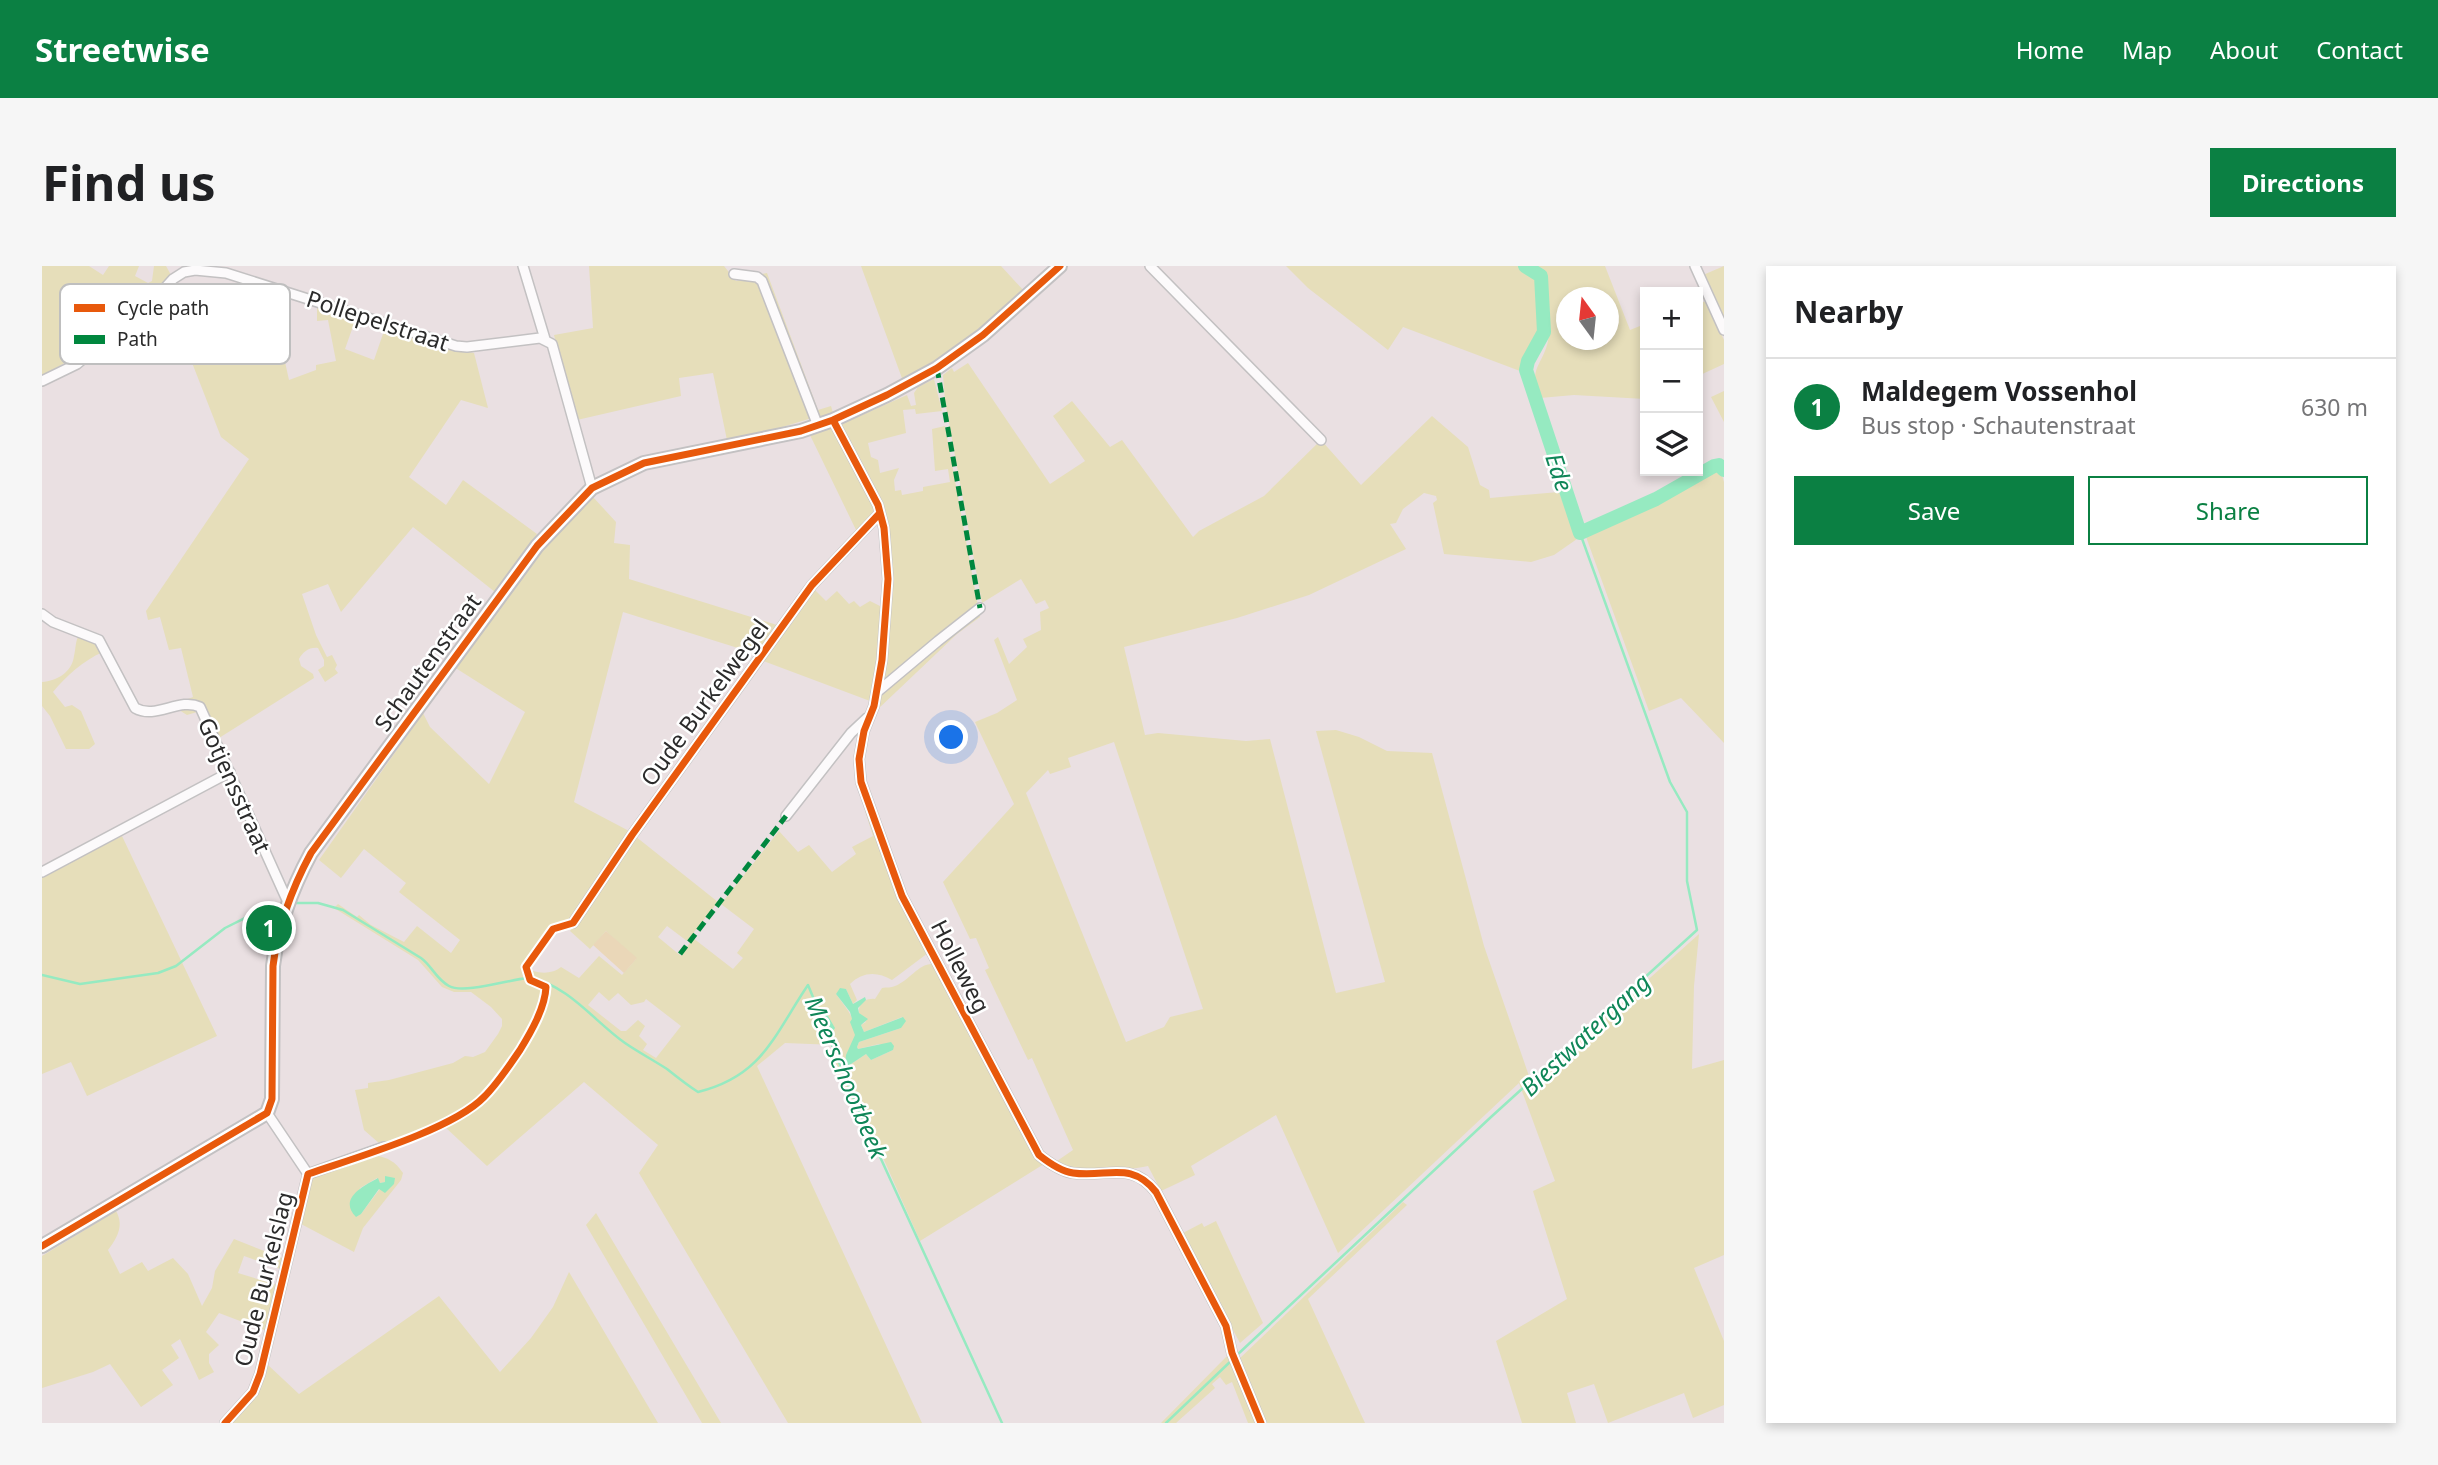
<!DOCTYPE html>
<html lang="en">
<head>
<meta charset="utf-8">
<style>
  body { margin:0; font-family:"Noto Sans",sans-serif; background:#f6f6f6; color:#202124 }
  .controls { position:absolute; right:21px; top:21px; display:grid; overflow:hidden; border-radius:0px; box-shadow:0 4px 10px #0003 }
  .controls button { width:63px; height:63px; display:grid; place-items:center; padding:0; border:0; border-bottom:2px solid #e0e0e0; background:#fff; color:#202124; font:35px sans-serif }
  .compass { position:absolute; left:1514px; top:21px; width:63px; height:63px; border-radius:50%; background:#fff; box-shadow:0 4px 10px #0003; rotate:345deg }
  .you { position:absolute; left:910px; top:472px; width:24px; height:24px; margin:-18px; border:5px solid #fff; border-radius:50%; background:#1a73e8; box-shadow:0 0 0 10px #1a73e833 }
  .badge { display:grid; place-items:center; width:46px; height:46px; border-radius:50%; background:#0b8043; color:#fff; font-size:23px; font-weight:700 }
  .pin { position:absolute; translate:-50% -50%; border:4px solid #fff; box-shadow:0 2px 7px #0006 }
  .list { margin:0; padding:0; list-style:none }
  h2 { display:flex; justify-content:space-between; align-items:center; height:91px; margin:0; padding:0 28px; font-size:30px }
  h2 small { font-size:23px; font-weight:400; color:#757577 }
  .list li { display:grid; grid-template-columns:46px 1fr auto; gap:21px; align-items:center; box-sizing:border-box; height:98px; padding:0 28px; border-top:2px solid #e0e0e0 }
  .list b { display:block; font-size:26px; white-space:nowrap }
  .list p { margin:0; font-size:23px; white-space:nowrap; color:#757577 }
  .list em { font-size:23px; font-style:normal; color:#757577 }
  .actions { display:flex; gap:14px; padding:21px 28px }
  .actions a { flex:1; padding:16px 0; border:2px solid #0b8043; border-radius:0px; text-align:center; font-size:24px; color:#0b8043 }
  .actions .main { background:#0b8043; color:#fff }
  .icon { flex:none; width:38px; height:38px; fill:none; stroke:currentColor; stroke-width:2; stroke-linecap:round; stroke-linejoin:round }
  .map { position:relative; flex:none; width:1682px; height:1157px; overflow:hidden; border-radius:0px }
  header { display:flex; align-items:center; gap:42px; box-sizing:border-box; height:98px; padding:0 35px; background:#0b8043; color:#fff }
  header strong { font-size:33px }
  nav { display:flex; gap:38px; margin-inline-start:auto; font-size:24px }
  .intro { display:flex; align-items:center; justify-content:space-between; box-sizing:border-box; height:168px; padding:0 42px }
  h1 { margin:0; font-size:49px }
  .button { padding:18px 32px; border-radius:0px; background:#0b8043; color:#fff; font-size:24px; font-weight:700 }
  main { display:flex; gap:42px; padding:0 42px }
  aside { flex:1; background:#fff; border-radius:0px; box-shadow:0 4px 10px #0003 }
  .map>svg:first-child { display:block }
</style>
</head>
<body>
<header>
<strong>Streetwise</strong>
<nav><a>Home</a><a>Map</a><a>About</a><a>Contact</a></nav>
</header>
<div class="intro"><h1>Find us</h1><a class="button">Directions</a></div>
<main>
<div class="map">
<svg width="1682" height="1157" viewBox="0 0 1682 1157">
  <rect width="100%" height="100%" fill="#eae0e2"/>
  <path fill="#e6deba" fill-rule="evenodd" d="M 0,0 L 47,0 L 61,9 L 67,0 L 97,0 L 93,10 L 106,17 L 110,15 L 112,0 L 124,0 L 129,9 C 100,48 44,88 0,109 Z
    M 547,0 L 682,0 L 694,15 L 711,10 L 718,16 L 770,152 L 724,166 L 685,174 L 671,107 L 637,112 L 639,130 L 535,154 L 512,69 L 551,62 Z
    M 819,0 L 959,0 L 983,26 L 897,94 L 861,115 Z
    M 1244,0 L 1477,0 L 1490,9 L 1498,22 L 1498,69 L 1484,90 L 1478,105 L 1361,61 L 1346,84 L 1266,22 Z
    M 1490,0 L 1563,0 L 1588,64 L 1603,58 L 1603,133 L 1532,129 L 1498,132 C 1485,103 1501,99 1506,75 C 1509,60 1507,24 1503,9 ZM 1524,32 L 1566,32 L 1566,74 L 1524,74 Z
    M 1682,0 L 1682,56 L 1661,9 Z
    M 725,7 L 776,144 L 789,140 L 791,147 L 775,153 L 720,8 Z
    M 1664,35 L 1682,74 L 1682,98 L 1656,110 L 1656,38 Z
    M 275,38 L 314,52 L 303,83 L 332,94 L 343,62 L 392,79 L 432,87 L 446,142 L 419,134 L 367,211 L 404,239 L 421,214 L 495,268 L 453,326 L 371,261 L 299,346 L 286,318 L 260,328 L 274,369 L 285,391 L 290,389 L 295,399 L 293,403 L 296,407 L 283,416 L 276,404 L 282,400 L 282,394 L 276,382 C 267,381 261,386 257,393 L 259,400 L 271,408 L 272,412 L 177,472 L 175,466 L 169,469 L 155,446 L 145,449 L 137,444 L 138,436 L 151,431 L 139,382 L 127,384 L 118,351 L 106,354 L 104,345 L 207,193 L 179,171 L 147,89 L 236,64 L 247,114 L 274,104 L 274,99 L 294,95 L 286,54 L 275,55 Z
    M 926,97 L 1008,218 L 1043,195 L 1011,150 L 1030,135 L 1068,181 L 1080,174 L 1151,271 L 1157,265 L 1222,230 L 1279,174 L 1319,219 L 1390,150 L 1426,181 L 1438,219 L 1447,224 L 1448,232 L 1517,226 L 1535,273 L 1512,289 L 1489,296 L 1402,288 L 1391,237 L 1395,234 L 1394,230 L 1382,227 L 1361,243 L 1354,257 L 1348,258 L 1364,283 L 1267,329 L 1195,352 L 1082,381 L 1103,469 L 1116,467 L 1204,475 L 1228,473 L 1294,727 L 1343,716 L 1274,465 L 1294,464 L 1317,471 L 1345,485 L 1390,487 L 1442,680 L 1487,810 L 1491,808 L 1494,814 L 1657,668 L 1652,720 L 1650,803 L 1682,794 L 1682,989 L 1652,1002 L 1682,1075 L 1682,1139 L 1651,1152 L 1642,1127 L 1566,1157 L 1552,1118 L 1525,1127 L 1534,1157 L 1480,1157 L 1454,1075 L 1525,1033 L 1491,925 L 1513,915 L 1477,817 L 1296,987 L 1234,849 L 1149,900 L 1153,909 L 1119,925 L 1106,900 C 1086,905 1032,907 1015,895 L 1031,884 L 990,792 L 986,794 L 943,704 L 947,702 L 934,672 L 928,673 L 901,616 L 972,538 L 933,456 L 955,447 L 975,434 L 952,374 L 956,371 L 967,398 L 985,381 L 981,373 L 999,364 L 998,346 L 1007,342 L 1003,334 L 994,338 L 979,313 L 940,337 L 903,135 L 901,109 L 910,102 L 912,106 ZM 1072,476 L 1161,743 L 1128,751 L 1122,761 L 1084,776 L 984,527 L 1006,504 L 1008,508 L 1029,501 L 1026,492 Z
    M 892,113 L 900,145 L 874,148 L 873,143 L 861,144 L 864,167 L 826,177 L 829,191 L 836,194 L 838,207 L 857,202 L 852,214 L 853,225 L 859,224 L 860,229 L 881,225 L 881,221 L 908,216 L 906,203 L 893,205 L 890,163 L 903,160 L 938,351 L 915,368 L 835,444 L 826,439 L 828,435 L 719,394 L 772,323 L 784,335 L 795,325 L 807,338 L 812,335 L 818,341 L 828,335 L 846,344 L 840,243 L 815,266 L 767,167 L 811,153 L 865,129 L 869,140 L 874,139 L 872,127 L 876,121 Z
    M 1682,125 L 1682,156 L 1669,131 Z
    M 1675,205 L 1679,206 L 1682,216 L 1682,477 L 1639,432 L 1607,445 L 1543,268 L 1617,236 Z
    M 551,231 L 574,256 L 572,277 L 588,279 L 587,313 L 735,359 L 715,388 L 581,346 L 532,536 L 589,566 L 522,662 L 513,659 L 483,701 C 493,708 510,709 519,701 L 537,712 L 557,690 L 580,709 L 594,693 L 564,665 L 548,683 L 528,665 L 593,570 L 676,636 L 645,675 L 625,660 L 616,671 L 639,690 L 651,672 L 691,703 L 701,692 L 695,687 L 712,663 L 679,638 L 737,565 L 756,586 L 767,579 L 790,606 L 814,588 L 810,581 L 831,570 L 823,545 L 827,543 L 886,687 L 850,714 C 835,705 820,706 808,718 L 815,734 L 811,738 L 804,723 L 794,728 C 803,741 818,756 812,774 C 808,786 804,786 806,800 L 824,788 L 829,794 L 851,784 L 837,778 L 816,783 L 815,781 L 817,776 L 859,762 L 860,751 L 822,766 L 819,759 L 824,756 L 817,747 C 816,737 824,732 833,733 L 840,722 C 845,721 849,722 853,720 C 867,715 876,698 890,698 L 899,709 L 961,831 L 996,893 L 1002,898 L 878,975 L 819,842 L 814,843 L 788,793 L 798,787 L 794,779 L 743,777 L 715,800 L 880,1157 L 746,1157 L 597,907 L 616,879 L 542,816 L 445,900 L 403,861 L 401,856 L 338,878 L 322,864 L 313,824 L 326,822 L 326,817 L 347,814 L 411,797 L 423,790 L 431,791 L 443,786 L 456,768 L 460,760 L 460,753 L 449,741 L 429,726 L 412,726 L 400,721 L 376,694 L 292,642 L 296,638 L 315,651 L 317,649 L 329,659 L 362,676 L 375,660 L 409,687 L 418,674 L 357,626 L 364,617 L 322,583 L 299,612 L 277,594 L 381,447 L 388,461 L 447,518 L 483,446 L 412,401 C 456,342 497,281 551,231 ZM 557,726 L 567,735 L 576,727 L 589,739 L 602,736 L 604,733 L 639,760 L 614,792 L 601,784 L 605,778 L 597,770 L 603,760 L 596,754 L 584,765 L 579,765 L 546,739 Z
    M 37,368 L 53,374 L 61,386 C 42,394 24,410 11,426 L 23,441 L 30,439 L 39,445 L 53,478 L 47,483 L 24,483 L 8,450 L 0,440 L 0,416 C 15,415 30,406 32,390 C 34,381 33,377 37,368 Z
    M 80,570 L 175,770 L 45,830 L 29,796 L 0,808 L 0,609 Z
    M 333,889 C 346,892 353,895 361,907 L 359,914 L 321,962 L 312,986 L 259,958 L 269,912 ZM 335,912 L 338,917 L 343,916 L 319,948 L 318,922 Z
    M 1361,936 L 1365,939 L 1266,1033 L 1323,1157 L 1222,1157 L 1196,1094 Z
    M 74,945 C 82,959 76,971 66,984 L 78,1008 L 100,996 L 106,1005 L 131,992 L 146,1008 L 160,1040 L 170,1022 L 173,1005 L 192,973 L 240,992 L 238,1003 L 202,990 L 196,1007 L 235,1019 L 225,1065 L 177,1047 L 164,1066 L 177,1079 L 167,1088 L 167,1097 L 172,1106 L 157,1114 L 138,1073 L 129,1079 L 137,1092 L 120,1104 L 131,1119 L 99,1141 L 68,1098 L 51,1106 L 0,1122 L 0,990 Z
    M 554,947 L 679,1157 L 660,1157 L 544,959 Z
    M 1174,955 L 1221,1057 L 1198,1077 L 1139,968 L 1160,957 L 1162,961 Z
    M 527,1006 L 616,1157 L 188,1157 L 215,1127 L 226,1099 L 257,1128 L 397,1030 L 458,1106 L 489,1072 L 511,1041 Z
    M 1185,1090 L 1191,1097 L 1215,1157 L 1206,1157 L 1190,1116 L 1184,1119 L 1178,1111 L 1170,1118 L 1173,1122 L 1134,1157 L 1119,1157 Z"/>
  <path fill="#ead7b8" d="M 564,665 L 595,692 L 582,707 L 551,679 Z"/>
  <path fill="#96eac1" d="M 798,722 L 804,723 L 811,738 L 823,731 L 824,734 L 816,742 L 817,747 L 826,753 L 819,759 L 822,766 L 861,751 L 864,755 L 859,762 L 817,776 L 815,781 L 816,783 L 849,776 L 852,780 L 851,784 L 829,794 L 824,788 L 806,800 L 803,799 L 804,789 L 813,769 L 808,756 L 810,753 L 808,746 L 794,728 Z
    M 782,743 L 793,762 L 789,768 L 785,767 L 778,760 L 776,750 Z
    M 343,910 L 353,912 L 352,918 L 343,927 L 337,923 L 319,948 L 314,951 C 296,933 321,920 336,912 L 338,917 L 343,916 Z"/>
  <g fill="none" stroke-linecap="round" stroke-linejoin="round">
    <path stroke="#96eac1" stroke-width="2.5" d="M 254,637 L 276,637 L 301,644 L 379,692 C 390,700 394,713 407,720 C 422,728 466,714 485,712
      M 0,709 L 38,718 L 116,707 L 134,700 L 183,662 L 223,642
      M 489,712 C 527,720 553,756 583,777 C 596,786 611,794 625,803 C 635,811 645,819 656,826 C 721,810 732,769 766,719 L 778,748
      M 785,767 L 817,845 L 960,1157
      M 1195,1089 L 1449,851 L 1655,664 L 1645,615 L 1645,546 L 1628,516 L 1538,267
      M 1124,1157 L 1190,1094"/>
    <path stroke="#96eac1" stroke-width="14" d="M 1483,0 L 1499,10 L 1502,66 L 1486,95 L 1484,104 L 1538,267 L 1614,233 L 1672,200 L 1677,199 L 1682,204"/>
    <g stroke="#c3c1c2" stroke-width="12">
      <path id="street" d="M 481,0 L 503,73
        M 1108,0 L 1279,174
        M 1653,0 L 1682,64
        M 692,8 L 715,11 L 720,15 L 776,160
        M 0,115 L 35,98 L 114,32 L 131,13 L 142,6 L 153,4 L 184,7 L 414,80 L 425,81 L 498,72 L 510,78 L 550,222
        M 791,154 L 836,239 L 842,262 L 846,313 L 840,394 L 832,440 L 822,465 L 817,493 L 819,516 L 860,630 L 997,889 C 1007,897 1018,905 1031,907 C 1065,912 1089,894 1114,926 L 1184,1060 L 1190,1087 L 1219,1157
        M 0,348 L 11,356 L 57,374 L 93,442 C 114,454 137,431 158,441 L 245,634
        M 834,427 L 896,375 L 938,342
        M 744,550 L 809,467 L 825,452
        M 0,606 L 188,506
        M 531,657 L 590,569 L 770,319 L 838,247
        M 266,908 L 342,881
        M 183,1157 L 211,1126 L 218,1108 L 266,908 L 225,847"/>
    </g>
    <g stroke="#c3c1c2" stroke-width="16">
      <path id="secondary" d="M 0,980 L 225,847 L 230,833 L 231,700 C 236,659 249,624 269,587 L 495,280 L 550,222 L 602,197 L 759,165 L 791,154 L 845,129 L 895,102 L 941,69 L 1018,0"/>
    </g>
    <use href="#street" stroke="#fcfafb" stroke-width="9"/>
    <use href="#secondary" stroke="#fcfafb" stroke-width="12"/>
    <path stroke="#00873e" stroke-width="5" stroke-dasharray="10 5" stroke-linecap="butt" d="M 895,102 L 938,342
      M 638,688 L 744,550"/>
    <g stroke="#fff" stroke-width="11">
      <path id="cycleway" d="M 791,154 L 836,239 L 842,262 L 846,313 L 840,394 L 832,440 L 822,465 L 817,493 L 819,516 L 860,630 L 997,889 C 1007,897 1018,905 1031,907 C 1065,912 1089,894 1114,926 L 1184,1060 L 1190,1087 L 1219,1157
        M 0,980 L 225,847 L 230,833 L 231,700 C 236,659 249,624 269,587 L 495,280 L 550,222 L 602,197 L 759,165 L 791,154 L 845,129 L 895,102 L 941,69 L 1018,0
        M 183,1157 L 211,1126 L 218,1108 L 266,908 C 312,892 410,864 442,831 C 456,817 467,800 478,784 C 489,766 503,742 504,721 L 488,714 L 484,701 L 511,663 L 531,657 L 590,569 L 770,319 L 838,247"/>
    </g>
    <use href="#cycleway" stroke="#e8590c" stroke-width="7"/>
  </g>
  <g text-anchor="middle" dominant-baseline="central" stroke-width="5" stroke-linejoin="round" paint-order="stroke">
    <g font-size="23" fill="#2b2b2b" stroke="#fff">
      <text transform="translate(336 54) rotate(18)">Pollepelstraat</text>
      <text transform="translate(385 396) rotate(-54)">Schautenstraat</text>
      <text transform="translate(662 436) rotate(-54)">Oude Burkelwegel</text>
      <text transform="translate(193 519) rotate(66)">Gotjensstraat</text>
      <text transform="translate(919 700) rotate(63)">Holleweg</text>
      <text transform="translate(221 1013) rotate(-76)">Oude Burkelslag</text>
    </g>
    <g font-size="24" font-style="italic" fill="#0f8658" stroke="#fff">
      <text transform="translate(1518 206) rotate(72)">Ede</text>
      <text transform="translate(1543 768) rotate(-43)">Biestwatergang</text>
      <text transform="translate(805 811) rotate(67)">Meerschootbeek</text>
    </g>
  </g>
  <rect x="18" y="18" width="230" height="80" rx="10" fill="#fff" stroke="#bfbfbf" stroke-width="2"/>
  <rect x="32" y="38" width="31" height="8" fill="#e8590c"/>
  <rect x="32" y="69" width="31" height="9" fill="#00873e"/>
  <g font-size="19" fill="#2b2b2b">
    <text x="75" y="49">Cycle path</text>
    <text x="75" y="80">Path</text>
  </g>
</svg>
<div class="controls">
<button>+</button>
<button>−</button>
<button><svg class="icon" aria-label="layers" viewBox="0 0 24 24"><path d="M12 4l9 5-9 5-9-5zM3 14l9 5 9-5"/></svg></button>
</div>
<svg class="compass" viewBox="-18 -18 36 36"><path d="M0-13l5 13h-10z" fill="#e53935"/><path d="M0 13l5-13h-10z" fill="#757577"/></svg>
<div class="you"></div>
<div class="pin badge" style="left:227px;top:662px">1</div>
</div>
<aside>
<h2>Nearby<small></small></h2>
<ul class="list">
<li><span class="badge">1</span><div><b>Maldegem Vossenhol</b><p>Bus stop · Schautenstraat</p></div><em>630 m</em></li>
</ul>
<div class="actions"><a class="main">Save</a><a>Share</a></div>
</aside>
</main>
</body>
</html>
